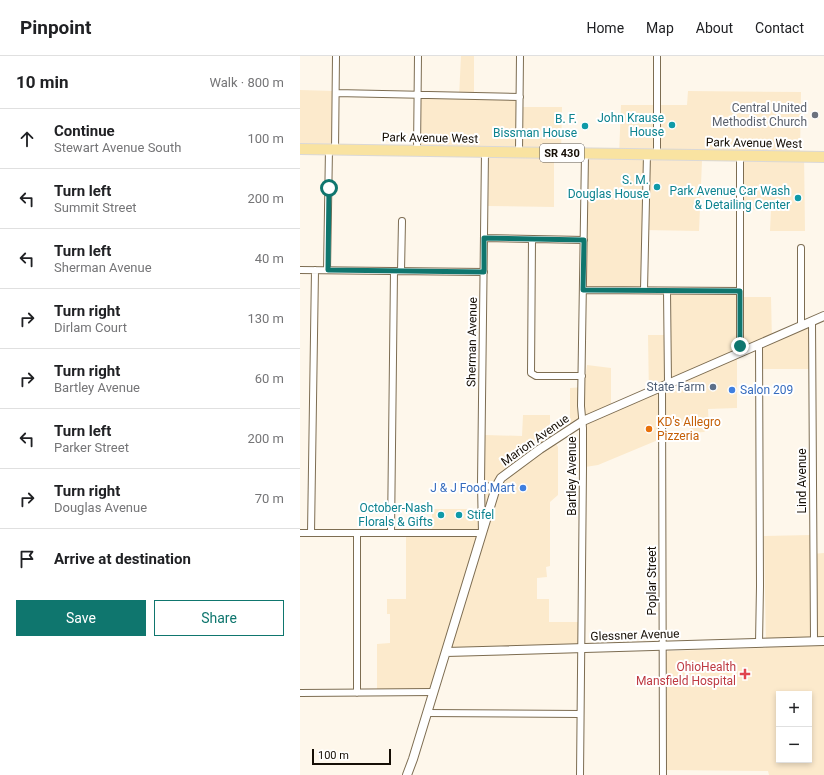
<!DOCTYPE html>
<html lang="en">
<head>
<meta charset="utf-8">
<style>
  body { margin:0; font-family:Roboto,sans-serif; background:#f2f2f2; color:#202124 }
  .controls { position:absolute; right:12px; bottom:12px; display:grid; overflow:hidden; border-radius:0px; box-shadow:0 2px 6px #0003 }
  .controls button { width:36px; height:36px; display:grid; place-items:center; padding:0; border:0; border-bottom:1px solid #e0e0e0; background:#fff; color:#202124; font:20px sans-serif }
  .scale { position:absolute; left:12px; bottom:10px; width:79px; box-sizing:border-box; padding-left:4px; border:2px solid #150e05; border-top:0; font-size:11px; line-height:14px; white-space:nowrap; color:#150e05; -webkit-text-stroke:3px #fff; paint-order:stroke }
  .stop { position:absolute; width:12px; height:12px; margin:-9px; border:3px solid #0f766e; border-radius:50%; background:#fff }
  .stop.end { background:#0f766e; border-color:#fff; box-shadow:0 1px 4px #0008 }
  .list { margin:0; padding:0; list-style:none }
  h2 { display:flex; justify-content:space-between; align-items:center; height:52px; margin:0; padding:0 16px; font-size:17px }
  h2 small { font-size:13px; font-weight:400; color:#757577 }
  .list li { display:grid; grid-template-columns:26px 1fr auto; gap:12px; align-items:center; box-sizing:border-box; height:60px; padding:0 16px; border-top:1px solid #e0e0e0 }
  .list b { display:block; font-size:15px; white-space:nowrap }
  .list p { margin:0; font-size:13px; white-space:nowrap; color:#757577 }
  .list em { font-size:13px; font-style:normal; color:#757577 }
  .actions { display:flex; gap:8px; padding:12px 16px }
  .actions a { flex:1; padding:9px 0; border:1px solid #0f766e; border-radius:0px; text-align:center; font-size:14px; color:#0f766e }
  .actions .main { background:#0f766e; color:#fff }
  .icon { flex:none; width:22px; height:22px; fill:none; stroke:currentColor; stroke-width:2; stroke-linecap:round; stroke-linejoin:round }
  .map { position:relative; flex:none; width:524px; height:719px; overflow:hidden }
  header { display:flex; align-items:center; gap:24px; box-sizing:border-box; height:56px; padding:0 20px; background:#fff; border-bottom:1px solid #e0e0e0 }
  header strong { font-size:19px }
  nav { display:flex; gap:22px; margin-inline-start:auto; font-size:14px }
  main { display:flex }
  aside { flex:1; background:#fff }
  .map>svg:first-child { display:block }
</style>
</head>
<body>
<header>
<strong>Pinpoint</strong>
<nav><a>Home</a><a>Map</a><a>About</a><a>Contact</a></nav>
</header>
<main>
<aside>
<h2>10 min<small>Walk · 800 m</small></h2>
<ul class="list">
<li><svg class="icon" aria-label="ahead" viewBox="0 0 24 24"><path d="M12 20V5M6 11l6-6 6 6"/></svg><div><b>Continue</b><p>Stewart Avenue South</p></div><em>100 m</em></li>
<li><svg class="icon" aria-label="left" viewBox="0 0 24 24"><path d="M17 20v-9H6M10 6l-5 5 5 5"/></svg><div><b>Turn left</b><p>Summit Street</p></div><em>200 m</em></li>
<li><svg class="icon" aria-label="left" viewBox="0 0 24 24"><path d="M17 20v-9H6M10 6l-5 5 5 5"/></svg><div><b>Turn left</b><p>Sherman Avenue</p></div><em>40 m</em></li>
<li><svg class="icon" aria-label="right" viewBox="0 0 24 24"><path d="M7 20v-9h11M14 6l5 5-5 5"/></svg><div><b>Turn right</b><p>Dirlam Court</p></div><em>130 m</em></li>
<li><svg class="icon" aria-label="right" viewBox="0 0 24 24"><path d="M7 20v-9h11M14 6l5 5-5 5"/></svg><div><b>Turn right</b><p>Bartley Avenue</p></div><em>60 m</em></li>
<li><svg class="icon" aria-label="left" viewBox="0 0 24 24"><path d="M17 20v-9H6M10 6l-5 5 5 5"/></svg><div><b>Turn left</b><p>Parker Street</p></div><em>200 m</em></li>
<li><svg class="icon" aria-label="right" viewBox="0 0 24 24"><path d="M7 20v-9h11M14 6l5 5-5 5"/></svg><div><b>Turn right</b><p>Douglas Avenue</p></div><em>70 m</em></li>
<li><svg class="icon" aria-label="arrive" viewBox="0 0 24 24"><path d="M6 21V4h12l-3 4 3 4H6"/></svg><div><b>Arrive at destination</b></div></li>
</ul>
<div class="actions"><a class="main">Save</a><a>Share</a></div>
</aside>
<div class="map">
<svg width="524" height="719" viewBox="0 0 524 719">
  <rect width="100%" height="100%" fill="#fef7eb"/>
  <path fill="#fceacc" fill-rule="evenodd" d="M 161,0 L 174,0 L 174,42 L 221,43 L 222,51 L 262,51 L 261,98 L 254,98 L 254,151 L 188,150 L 189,99 L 113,99 L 115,41 L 159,41 Z
    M 0,34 L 34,35 L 33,97 L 0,96 Z
    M 388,35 L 501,36 L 500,96 L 504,96 L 505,175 L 470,175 L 471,154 L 436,153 L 437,105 L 402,105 L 399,175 L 343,174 L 341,233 L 287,232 L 287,99 L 319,100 L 321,49 L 387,49 Z
    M 365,237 L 436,237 L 436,241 L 471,241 L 472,286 L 510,270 L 510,313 L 460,313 L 460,292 L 437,301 L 437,352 L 408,353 L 409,371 L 404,376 L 391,377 L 390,366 L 359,367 L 358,384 L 298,409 L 285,411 L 285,369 L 270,377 L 270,332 L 284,331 L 287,309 L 311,312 L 311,357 L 349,341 L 348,279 L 365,279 Z
    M 223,359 L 250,359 L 250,379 L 258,391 L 258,439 L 250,446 L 250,510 L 246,511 L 247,521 L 237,522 L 237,543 L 249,543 L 249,566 L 280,566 L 279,597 L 149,601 L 136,641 L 77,638 L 77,588 L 90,587 L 90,558 L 87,558 L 87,543 L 106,543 L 106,480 L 132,479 L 132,453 L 184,453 L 185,379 L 222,380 Z
    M 511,479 L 511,498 L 524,497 L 524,719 L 469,719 L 468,715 L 367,714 L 366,598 L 368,595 L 466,592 L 464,480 ZM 479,638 L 509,638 L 509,704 L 479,704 Z"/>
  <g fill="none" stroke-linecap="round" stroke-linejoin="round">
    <g stroke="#7d6d52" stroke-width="8">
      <path id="minor" d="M 36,37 L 220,41
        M 35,94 L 36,0
        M 117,95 L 118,0
        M 219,96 L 220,0
        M 357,98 L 357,0
        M 440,100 L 440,296
        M 184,182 L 284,184
        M 232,183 L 231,317 L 236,320 L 282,320
        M 501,192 L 501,270
        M 0,214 L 184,216
        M 27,214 L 29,93
        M 101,215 L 102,165
        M 283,234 L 440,235
        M 344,234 L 347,98
        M 367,235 L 368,327
        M 512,265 L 514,585
        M 362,330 L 363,719
        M 181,428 L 196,433
        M 0,477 L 182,477 L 181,428 L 185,96
        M 11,477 L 15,214
        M 91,477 L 94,215
        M 459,587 L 460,530 L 459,288
        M 0,637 L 134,636
        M 57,637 L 57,477
        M 127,657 L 280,658
        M 280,719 L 283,412 L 283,372 L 281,350 L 285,98"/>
    </g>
    <g stroke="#7d6d52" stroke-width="10">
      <path id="tertiary" d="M 146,596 L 524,585
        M 107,719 L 113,703 L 194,438 L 197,429 L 201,422 L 240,393 L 283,365 L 524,260"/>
    </g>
    <g stroke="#dad8d7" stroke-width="12">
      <path id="primary" d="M 0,93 L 524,101"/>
    </g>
    <use href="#minor" stroke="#fff" stroke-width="6"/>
    <use href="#tertiary" stroke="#fff" stroke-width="8"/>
    <use href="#primary" stroke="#f9e3a1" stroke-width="10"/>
  </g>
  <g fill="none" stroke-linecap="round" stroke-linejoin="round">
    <path stroke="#0f766e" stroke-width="5" d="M 29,132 L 28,214 L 184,216 L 184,182 L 284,184 L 283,234 L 440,235 L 440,290"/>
  </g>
  <circle fill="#6b7280" stroke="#fff" stroke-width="1.5" cx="515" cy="59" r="4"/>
  <g fill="#0f9aa8" stroke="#fff" stroke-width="1.5">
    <circle cx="372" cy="69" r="4"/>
    <circle cx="285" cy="70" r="4"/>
    <circle cx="357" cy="131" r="4"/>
    <circle cx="498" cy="142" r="4"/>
    <circle cx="141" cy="459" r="4"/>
    <circle cx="159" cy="459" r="4"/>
  </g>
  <circle fill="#5c6f8a" stroke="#fff" stroke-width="1.5" cx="413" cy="331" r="4"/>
  <g fill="#3f7fe0" stroke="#fff" stroke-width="1.5">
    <circle cx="432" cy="334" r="4"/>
    <circle cx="223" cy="432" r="4"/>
  </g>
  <circle fill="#e8710a" stroke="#fff" stroke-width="1.5" cx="349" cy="373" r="4"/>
  <path fill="#e0444e" stroke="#fff" stroke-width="1.5" d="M443 612h4v4h4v4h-4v4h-4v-4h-4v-4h4z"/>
  <g text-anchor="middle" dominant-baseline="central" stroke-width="4" stroke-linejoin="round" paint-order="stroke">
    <rect fill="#fff" stroke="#5b5650" stroke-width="1" x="240" y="88" width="44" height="18" rx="3"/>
    <g font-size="11" font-weight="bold" fill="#150e05">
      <text x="262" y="97">SR 430</text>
    </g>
    <g font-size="12" fill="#5b616d" stroke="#fff" text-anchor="end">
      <text x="507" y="52">Central United<tspan x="507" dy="14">Methodist Church</tspan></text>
    </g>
    <g font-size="12" fill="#0d838f" stroke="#fff" text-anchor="end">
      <text x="364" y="62">John Krause<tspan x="364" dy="14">House</tspan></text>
      <text x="277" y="63">B. F.<tspan x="277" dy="14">Bissman House</tspan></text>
      <text x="349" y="124">S. M.<tspan x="349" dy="14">Douglas House</tspan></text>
      <text x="490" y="135">Park Avenue Car Wash<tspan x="490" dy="14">&amp; Detailing Center</tspan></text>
      <text x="133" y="452">October-Nash<tspan x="133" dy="14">Florals &amp; Gifts</tspan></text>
      <text x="167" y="459" text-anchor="start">Stifel</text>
    </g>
    <g font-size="12" fill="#150e05" stroke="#fff">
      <text transform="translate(130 82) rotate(1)">Park Avenue West</text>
      <text transform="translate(454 87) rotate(1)">Park Avenue West</text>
      <text transform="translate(172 286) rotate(-89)">Sherman Avenue</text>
      <text transform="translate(235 384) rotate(-35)">Marion Avenue</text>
      <text transform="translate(272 420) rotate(-90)">Bartley Avenue</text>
      <text transform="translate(502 425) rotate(-90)">Lind Avenue</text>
      <text transform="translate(352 525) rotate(-90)">Poplar Street</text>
      <text transform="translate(335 579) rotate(-2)">Glessner Avenue</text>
    </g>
    <g font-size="12" fill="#4e5e75" stroke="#fff" text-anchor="end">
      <text x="405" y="331">State Farm</text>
    </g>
    <g font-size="12" fill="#366cbe" stroke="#fff" text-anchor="start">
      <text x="440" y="334">Salon 209</text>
      <text x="215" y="432" text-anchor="end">J &amp; J Food Mart</text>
    </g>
    <g font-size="12" fill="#c56008" stroke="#fff" text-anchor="start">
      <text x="357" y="366">KD's Allegro<tspan x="357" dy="14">Pizzeria</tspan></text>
    </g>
    <g font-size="12" fill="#be3a42" stroke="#fff" text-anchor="end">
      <text x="436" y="611">OhioHealth<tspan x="436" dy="14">Mansfield Hospital</tspan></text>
    </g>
  </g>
</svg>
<div class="controls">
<button>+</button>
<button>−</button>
</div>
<div class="scale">100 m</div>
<div class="stop" style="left:29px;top:132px"></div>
<div class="stop end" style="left:440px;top:290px"></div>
</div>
</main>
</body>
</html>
